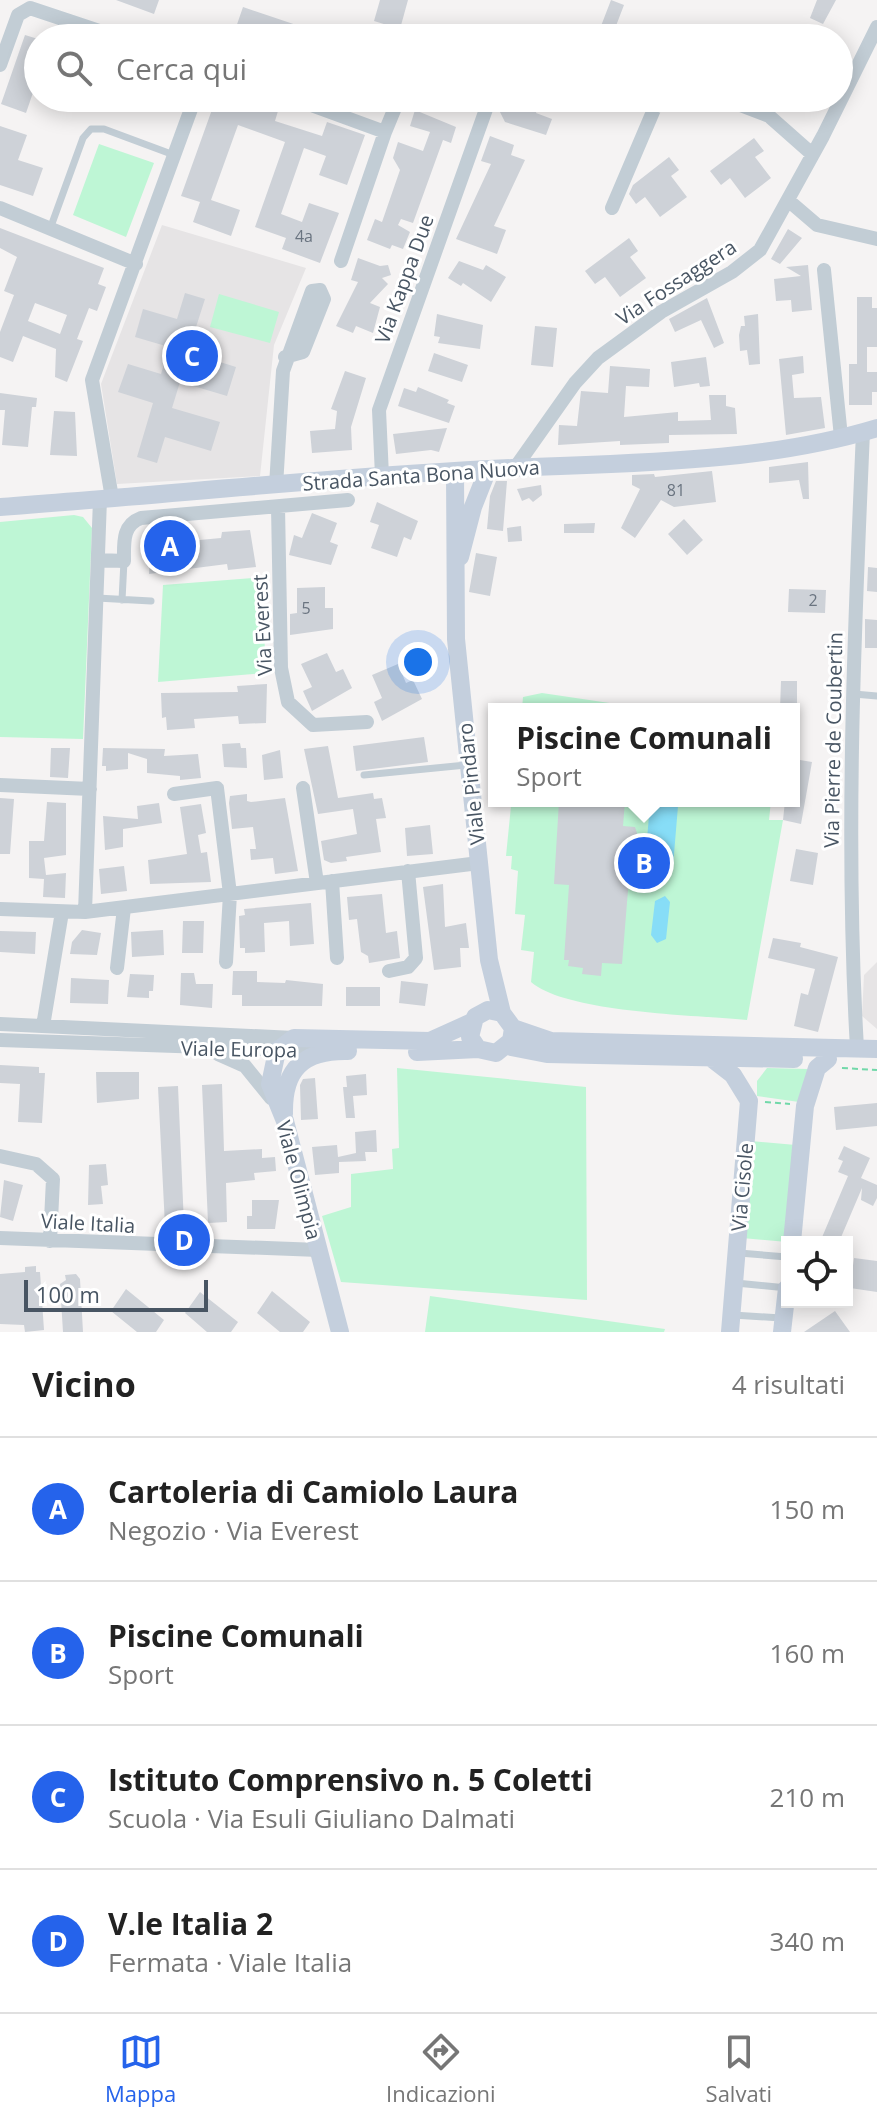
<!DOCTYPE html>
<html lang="it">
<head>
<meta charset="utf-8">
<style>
  body { margin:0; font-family:"Open Sans",sans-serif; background:#f2f2f2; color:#222 }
  .controls { position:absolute; right:24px; bottom:24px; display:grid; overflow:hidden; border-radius:0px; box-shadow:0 4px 20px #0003 }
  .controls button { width:72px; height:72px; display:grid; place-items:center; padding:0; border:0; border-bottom:2px solid #e0e0e0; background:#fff; color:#222; font:40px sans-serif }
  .scale { position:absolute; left:24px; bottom:20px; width:184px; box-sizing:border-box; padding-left:8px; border:4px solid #485563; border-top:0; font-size:22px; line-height:28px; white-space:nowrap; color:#485563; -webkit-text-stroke:6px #fff; paint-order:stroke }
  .you { position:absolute; left:418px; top:662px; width:28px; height:28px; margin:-20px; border:6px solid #fff; border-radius:50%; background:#1a73e8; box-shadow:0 0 0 12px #1a73e833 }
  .badge { display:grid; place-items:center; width:52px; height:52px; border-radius:50%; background:#2563eb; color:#fff; font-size:26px; font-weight:700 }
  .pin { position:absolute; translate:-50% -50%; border:4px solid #fff; box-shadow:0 2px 8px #0006 }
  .popup { position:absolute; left:488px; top:703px; width:312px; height:104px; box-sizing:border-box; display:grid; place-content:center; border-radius:0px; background:#fff; filter:drop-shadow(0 2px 6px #0005); font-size:26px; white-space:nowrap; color:#767676 }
  .popup b { font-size:30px; color:#222 }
  .popup::after { content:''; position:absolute; left:50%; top:100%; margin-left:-16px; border:16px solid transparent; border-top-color:#fff }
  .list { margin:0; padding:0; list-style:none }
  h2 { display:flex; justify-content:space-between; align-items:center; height:104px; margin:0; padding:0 32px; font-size:34px }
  h2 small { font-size:26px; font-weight:400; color:#767676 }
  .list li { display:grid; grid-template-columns:52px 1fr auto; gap:24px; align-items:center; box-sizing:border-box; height:144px; padding:0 32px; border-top:2px solid #e0e0e0 }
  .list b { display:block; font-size:30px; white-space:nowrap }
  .list p { margin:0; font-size:26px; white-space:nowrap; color:#767676 }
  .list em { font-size:26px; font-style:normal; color:#767676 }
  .icon { flex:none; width:44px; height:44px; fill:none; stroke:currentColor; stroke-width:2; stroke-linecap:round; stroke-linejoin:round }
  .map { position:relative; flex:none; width:877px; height:1332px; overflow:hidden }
  .search { position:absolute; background:#fff; box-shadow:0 4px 20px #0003; left:24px; right:24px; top:24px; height:88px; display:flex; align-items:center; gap:20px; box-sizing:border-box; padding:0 28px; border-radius:44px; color:#767676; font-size:30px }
  .sheet { height:680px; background:#fff }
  nav { display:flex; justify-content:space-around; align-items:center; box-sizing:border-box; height:112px; border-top:2px solid #e0e0e0; background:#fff; font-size:22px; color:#767676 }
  nav a { display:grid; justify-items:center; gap:4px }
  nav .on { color:#2563eb }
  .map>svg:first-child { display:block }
</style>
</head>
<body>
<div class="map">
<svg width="877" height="1332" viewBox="0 0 877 1332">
  <rect width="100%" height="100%" fill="#f5f3f3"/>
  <path fill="#e6e4e5" d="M 162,225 L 306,268 L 274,345 L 260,476 L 117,484 L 101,384 Z
    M 877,962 L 877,1029 L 862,1016 L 864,975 Z"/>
  <path fill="#bef6d5" d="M 99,144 L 154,163 L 126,237 L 73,215 Z
    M 219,294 L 279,312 L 270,343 L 210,327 Z
    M 74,515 L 83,517 L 92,528 L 83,739 L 0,737 L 0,522 Z
    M 264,577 L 265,673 L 158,682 L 163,585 Z
    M 542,693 L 650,709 L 522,709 L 523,697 Z
    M 515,801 L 771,801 L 769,820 L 783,820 L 747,1020 C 696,1015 567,1013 531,982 L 534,952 L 521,950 L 525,915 L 515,914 L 518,871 L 511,869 L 512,856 L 506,856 L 511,806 Z
    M 397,1068 L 586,1087 L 587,1300 L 341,1282 L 322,1216 L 351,1207 L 351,1174 L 393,1169 L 392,1149 L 399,1148 Z
    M 767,1068 L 808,1069 L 799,1102 L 757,1096 L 757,1081 Z
    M 751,1141 L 796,1145 L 787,1242 L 742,1238 Z
    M 430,1296 L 665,1329 L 664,1332 L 425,1332 Z"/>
  <path fill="#87ddf7" d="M 650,804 L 678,806 L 673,866 L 645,863 Z
    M 665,896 L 670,902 L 666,939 L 657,943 L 651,935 L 655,901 Z"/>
  <path fill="#ced2d8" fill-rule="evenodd" d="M 116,0 L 159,0 L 154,14 Z
    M 380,0 L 408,0 L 400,29 L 374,21 Z
    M 611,0 L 624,5 L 614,31 L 601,26 Z
    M 817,0 L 836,0 L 823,24 L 810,18 Z
    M 243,7 L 329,36 L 329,38 L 233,36 Z
    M 25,35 L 38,39 L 38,78 L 26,113 L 1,104 Z
    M 237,98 L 278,111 L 275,121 L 322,136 L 327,122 L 365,135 L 347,185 L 319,175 L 326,156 L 304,148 L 281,214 L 302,222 L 309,203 L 339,213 L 320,263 L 282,249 L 286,238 L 255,227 L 285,142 L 238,125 L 211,200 L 240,210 L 231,236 L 193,222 L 200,202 L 181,196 L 214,104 L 232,111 Z
    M 519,98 L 541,98 L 536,113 L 552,119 L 546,135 L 505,122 L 498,108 Z
    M 415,110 L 456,127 L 451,143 L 443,140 L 413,223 L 401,219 L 398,225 L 410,232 L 403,249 L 392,245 L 390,249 L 367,240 L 375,219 L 382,222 L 400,170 L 393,158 L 398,142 L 423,151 L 430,132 L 410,126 Z
    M 0,126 L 27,135 L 18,160 L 43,168 L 33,196 L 0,185 Z
    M 490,136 L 514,145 L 511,155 L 525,160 L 494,226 L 506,230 L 497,254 L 456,239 L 491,164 L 481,161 Z
    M 754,138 L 764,151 L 755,157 L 771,178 L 745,198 L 730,178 L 721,185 L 710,171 Z
    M 669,157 L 679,170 L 671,176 L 687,197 L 660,217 L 645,197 L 636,204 L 629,194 L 633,185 Z
    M 0,228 L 104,268 L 98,284 L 106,287 L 97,311 L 89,308 L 77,339 L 83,341 L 67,382 L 55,377 L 56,349 L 23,336 L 13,362 L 0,357 L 0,332 L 14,295 L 4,291 L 17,257 L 0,248 ZM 35,303 L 67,315 L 60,334 L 28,321 Z
    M 788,229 L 802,238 L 780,264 L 771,259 Z
    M 629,238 L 638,251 L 630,257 L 646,278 L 620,297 L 605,277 L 595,284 L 585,271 Z
    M 358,258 L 380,266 L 388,265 L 391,275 L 382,278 L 388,284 L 370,303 L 380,307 L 373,333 L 356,326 L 353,333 L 336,326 L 358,282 L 351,280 Z
    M 459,261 L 483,270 L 486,265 L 506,277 L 491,302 L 463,283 L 461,286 L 448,278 Z
    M 808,265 L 812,310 L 792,312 L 791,300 L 776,301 L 774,279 L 801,276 L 786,267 Z
    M 185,293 L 205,299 L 188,352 L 236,367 L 227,396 L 180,382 L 172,408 L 220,422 L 211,451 L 165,437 L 157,463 L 137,457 L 153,403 L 118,392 L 128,364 L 161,374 L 169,347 L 135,337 L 143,309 L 177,319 Z
    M 857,297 L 872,297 L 872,308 L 877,308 L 877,347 L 867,347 L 867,372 L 877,372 L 877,392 L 872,392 L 872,405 L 849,405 L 849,364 L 857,364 Z
    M 707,298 L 724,343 L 714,348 L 701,320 L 675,332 L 669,319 Z
    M 437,314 L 483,325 L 480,349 L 438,343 L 440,337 L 434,336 Z
    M 758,314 L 760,364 L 749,365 L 747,350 L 740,351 L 739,335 L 741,326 L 745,326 L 744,316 Z
    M 535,326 L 557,328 L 553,367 L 531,365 Z
    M 434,353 L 468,365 L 462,382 L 428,371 Z
    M 803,356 L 804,373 L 792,375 L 794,398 L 821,397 L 825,428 L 786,435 L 779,359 Z
    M 706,357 L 710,386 L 700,387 L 699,383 L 674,387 L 671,362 Z
    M 610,366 L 650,369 L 649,387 L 626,386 L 624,417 L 678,412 L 678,421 L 711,420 L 709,395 L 726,395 L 726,406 L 735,408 L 737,434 L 669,435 L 669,443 L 620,445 L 620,441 L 558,445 L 559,425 L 577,426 L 581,391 L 608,393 Z
    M 345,371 L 366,378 L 351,427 L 352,450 L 312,453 L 310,431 L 335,429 L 337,411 L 331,409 Z
    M 418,387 L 449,400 L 447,403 L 455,406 L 449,423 L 398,406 L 404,388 L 416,392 Z
    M 0,393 L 37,398 L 36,407 L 32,407 L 28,447 L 2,445 L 5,410 L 0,410 Z
    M 54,411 L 75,412 L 77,456 L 50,455 Z
    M 447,428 L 439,452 L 431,450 L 396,454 L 393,434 Z
    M 808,462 L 809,499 L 803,499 L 799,480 L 769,483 L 769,467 Z
    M 712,471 L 716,502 L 674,507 L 661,500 L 635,538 L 621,528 L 640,489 L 632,485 L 632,475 L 654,474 L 655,477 Z
    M 496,481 L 507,481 L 503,531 L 487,529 L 490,496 Z
    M 541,485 L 542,495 L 533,502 L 529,498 L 522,501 L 517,489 Z
    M 377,502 L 418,521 L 411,540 L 404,537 L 397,557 L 371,548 L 379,525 L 370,522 Z
    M 312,513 L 337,523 L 330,542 L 338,545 L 331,565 L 289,555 L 294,535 L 302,538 Z
    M 684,519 L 703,540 L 687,555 L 668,534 Z
    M 595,523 L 594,533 L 564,533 L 564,524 Z
    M 521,526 L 522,541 L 508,542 L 507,528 Z
    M 250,530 L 256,567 L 228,570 L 227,564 L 149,574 L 151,539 L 178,537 L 178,542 L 221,538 L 222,532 Z
    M 476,553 L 497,557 L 490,596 L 469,592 Z
    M 868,567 L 877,568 L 877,592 L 867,591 Z
    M 325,587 L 325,608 L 333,608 L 333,629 L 290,635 L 290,614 L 297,613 L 297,588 Z
    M 789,589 L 826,590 L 825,613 L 788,612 Z
    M 865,619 L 877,620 L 877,648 L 865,648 Z
    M 327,653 L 336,672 L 343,669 L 352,688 L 312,711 L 303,691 L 312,687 L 301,664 Z
    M 398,664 L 406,683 L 413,680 L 422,699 L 382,721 L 374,702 L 382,698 L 372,675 Z
    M 781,681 L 797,681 L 797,709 L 780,709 Z
    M 267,684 L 266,723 L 239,724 L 238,716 L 194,719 L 195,728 L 167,730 L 166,717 L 162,718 L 161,693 L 238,692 L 237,686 Z
    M 424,737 L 428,762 L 356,771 L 353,746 Z
    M 240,743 L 241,748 L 246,748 L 247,768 L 224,767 L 222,744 Z
    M 328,746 L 338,798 L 373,793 L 374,799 L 382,798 L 386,818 L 376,819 L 381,852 L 346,857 L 347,861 L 331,863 L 324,860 L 321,841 L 357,834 L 353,809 L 318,814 L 304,749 Z
    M 51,748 L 70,748 L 68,778 L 50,777 Z
    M 103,748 L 165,749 L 164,756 L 198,754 L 201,778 L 180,780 L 180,776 L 147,773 L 147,759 L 128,753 L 128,769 L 106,771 L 106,766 L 102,766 Z
    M 280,750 L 283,778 L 264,780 L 262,755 Z
    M 794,759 L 812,762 L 801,824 L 783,820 L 785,801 L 794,801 Z
    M 247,794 L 247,801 L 251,802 L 285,798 L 298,871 L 275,874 L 273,858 L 251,860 L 250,849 L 256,849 L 253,827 L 232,829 L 229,803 L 230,796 Z
    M 0,798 L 14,799 L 10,854 L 0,854 Z
    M 559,801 L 625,801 L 623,826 L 635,827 L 637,833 L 637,866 L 630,866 L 622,964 L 602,963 L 601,976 L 582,974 L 583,968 L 568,966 L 569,960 L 564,960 L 569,885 L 554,884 Z
    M 47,802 L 66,803 L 66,855 L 44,858 L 46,875 L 66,873 L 65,898 L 43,897 L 44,879 L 29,878 L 29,841 L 44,841 Z
    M 159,803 L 162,823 L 123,829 L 123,847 L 105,850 L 103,816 L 138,819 L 137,806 Z
    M 201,804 L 206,833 L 198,835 L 201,853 L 207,852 L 211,882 L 150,884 L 148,860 L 187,854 L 180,807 Z
    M 430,825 L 433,854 L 407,856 L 405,828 Z
    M 796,849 L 818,853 L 813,885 L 790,881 Z
    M 124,866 L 127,891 L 101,894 L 99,869 Z
    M 443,884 L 445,927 L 466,923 L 469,948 L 460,948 L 461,967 L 434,970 L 423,887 Z
    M 382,894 L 386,933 L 397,931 L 400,958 L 369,963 L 368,956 L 361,952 L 357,919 L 349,920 L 347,897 Z
    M 311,903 L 314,944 L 290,946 L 289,921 L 264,923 L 265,952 L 245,953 L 245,948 L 240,948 L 239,916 L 245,915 L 244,909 Z
    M 183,921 L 204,921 L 203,953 L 182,953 Z
    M 82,930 L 101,933 L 97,955 L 70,954 L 72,942 Z
    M 163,930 L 164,955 L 132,957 L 131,932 Z
    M 0,931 L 36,932 L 35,954 L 0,952 Z
    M 773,938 L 801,943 L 800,947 L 838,957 L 818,1032 L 794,1026 L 801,993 L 808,995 L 815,969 L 768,958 Z
    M 233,971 L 257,971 L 257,982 L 285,983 L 286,980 L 323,984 L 322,1006 L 242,1006 L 242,995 L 232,995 Z
    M 181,973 L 194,973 L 196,984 L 213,984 L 212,1008 L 180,1005 Z
    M 130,974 L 154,975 L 153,991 L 149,991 L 149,998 L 127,997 Z
    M 71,978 L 109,980 L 108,1004 L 70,1003 Z
    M 401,981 L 428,984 L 425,1006 L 399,1003 Z
    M 346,987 L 380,987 L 380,1006 L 346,1006 Z
    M 0,1065 L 39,1067 L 39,1073 L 45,1073 L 42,1123 L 18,1122 L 20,1084 L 0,1083 Z
    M 96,1072 L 139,1072 L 139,1099 L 97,1103 Z
    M 366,1074 L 367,1095 L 353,1096 L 355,1118 L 346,1118 L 343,1087 L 347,1087 L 346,1076 Z
    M 315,1078 L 318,1119 L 301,1120 L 300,1085 L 303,1079 Z
    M 222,1084 L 224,1151 L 262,1149 L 262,1158 L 275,1157 L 276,1171 L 254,1173 L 255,1180 L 226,1183 L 227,1222 L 208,1223 L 202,1085 Z
    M 178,1086 L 184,1225 L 165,1226 L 158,1087 Z
    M 877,1103 L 877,1126 L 836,1130 L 834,1107 Z
    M 376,1130 L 377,1152 L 365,1152 L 366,1161 L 339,1162 L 339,1173 L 315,1175 L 312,1147 L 337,1145 L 338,1157 L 356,1153 L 355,1132 Z
    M 844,1146 L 870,1158 L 861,1178 L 877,1185 L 877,1198 L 873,1206 L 861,1200 L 862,1188 L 839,1242 L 820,1242 L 848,1176 L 838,1172 L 843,1161 L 838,1159 Z
    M 106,1164 L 108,1185 L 101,1186 L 103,1204 L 88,1205 L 89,1165 Z
    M 4,1180 L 23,1185 L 13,1221 L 0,1217 Z
    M 252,1200 L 279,1200 L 275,1229 L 247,1229 L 247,1216 L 252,1216 Z
    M 854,1258 L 877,1261 L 877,1292 L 850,1288 Z
    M 36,1266 L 36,1272 L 40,1272 L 44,1330 L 25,1332 L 24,1325 L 0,1324 L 0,1274 L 25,1272 L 25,1267 Z
    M 76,1274 L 80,1279 L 83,1332 L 63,1332 L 60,1284 L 66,1280 L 65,1275 Z
    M 126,1289 L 164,1320 L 156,1332 L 137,1332 L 111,1311 Z
    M 272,1291 L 310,1322 L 303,1332 L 280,1332 L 257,1313 Z
    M 200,1292 L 238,1322 L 231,1332 L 207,1332 L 185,1313 Z
    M 835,1311 L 850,1332 L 804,1332 Z"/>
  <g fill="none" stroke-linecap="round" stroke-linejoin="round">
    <path stroke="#71d8a9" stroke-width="2" stroke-dasharray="6 4" stroke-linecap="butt" d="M 842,1068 L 877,1070
      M 765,1102 L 790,1104"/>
    <path stroke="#c2cdd5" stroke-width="7" d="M 50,229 L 83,138 L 91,129 L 104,129 L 174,155
      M 97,598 L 151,601
      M 122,600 L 124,561
      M 854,694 L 877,696
      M 364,775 L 466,765
      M 739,1253 L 787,1257
      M 736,1283 L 787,1288
      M 733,1315 L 781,1318"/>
    <path stroke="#c2cdd5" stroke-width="14" d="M 0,65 L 18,15 L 30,8 L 120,38
      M 292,98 L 385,132 L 341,261
      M 722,98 L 769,116 L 812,154
      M 385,132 L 399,98
      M 789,201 L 817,225 L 877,239
      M 0,208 L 136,264
      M 612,208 L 655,107 L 674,98
      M 824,270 L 841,437
      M 515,468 L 575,383 L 598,358 L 661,312 L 732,272 L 760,250 L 823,136 L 877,27
      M 382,476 L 379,410 L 490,98
      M 276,486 L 283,371 L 312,291 L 320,290 L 324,299 L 303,352 L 285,357
      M 112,498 L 92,380 L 195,98
      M 278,507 L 281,668 L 288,702 L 313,725 L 367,722
      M 98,560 L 124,561 C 124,543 122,525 141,518 L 348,500
      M 0,785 L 90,789
      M 303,788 L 317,883
      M 174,794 L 217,788 L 230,894 L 226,962
      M 332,881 L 337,958
      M 0,909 L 85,912 L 479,863
      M 85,912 L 100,499
      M 117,968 L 124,908
      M 389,971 L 408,967 L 416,958 L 408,871
      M 0,1024 L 294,1038
      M 43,1026 L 62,912
      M 0,1040 L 323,1051
      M 857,1048 C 845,843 854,638 863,432
      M 218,1054 L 245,1066 L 271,1098
      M 0,1156 L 36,1164 L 53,1179 L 50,1241
      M 0,1238 L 319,1250"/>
    <path stroke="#c4cfdd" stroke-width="18" d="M 455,471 L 456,639 L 489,960 L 502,1013
      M 0,507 C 151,496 303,480 455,471 C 592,462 745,468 877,428
      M 460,557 L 473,507 L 488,469
      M 513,1028 L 511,1041 L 496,1053 L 478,1049 L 470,1037 L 475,1017 L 488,1010 L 502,1013 L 513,1028 L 551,1041 L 877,1049
      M 507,1046 L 547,1054 L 794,1059
      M 417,1052 L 478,1049
      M 711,1058 L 733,1075 L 749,1101 L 730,1332
      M 284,1114 C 283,1069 303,1050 348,1051
      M 792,1242 L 805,1106 L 817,1068 L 828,1059
      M 340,1332 L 285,1121 L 270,1084 L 277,1051 L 294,1038 L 430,1041 L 472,1022
      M 782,1332 L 787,1288"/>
  </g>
  <g text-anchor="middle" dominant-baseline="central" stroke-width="6" stroke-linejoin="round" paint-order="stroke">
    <g font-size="16" fill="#6a7480">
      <text x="304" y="236">4a</text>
      <text x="676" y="490">81</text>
      <text x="813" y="600">2</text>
      <text x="306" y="608">5</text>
    </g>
    <g font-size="20" fill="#485563" stroke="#fff">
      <text transform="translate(404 279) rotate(-70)">Via Kappa Due</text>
      <text transform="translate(676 282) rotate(-33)">Via Fossaggera</text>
      <text transform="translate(421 475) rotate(-4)">Strada Santa Bona Nuova</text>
      <text transform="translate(262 625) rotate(-93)">Via Everest</text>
      <text transform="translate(833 740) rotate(-89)">Via Pierre de Coubertin</text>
      <text transform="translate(471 784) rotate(-96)">Viale Pindaro</text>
      <text transform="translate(239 1049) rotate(1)">Viale Europa</text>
      <text transform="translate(299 1180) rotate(75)">Viale Olimpia</text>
      <text transform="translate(742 1187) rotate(-85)">Via Cisole</text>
      <text transform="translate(88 1223) rotate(3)">Viale Italia</text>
    </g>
  </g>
</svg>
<div class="controls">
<button><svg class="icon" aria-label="locate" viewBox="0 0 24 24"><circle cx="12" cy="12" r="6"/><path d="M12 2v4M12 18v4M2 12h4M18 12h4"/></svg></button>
</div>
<div class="scale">100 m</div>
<div class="you"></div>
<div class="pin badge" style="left:170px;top:546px">A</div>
<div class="pin badge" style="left:644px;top:863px">B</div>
<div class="popup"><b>Piscine Comunali</b>Sport</div>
<div class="pin badge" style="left:192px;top:356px">C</div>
<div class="pin badge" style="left:184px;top:1240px">D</div>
<div class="search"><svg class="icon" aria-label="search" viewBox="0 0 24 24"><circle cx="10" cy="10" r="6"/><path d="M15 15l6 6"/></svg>Cerca qui</div>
</div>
<section class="sheet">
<h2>Vicino<small>4 risultati</small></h2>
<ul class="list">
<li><span class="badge">A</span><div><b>Cartoleria di Camiolo Laura</b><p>Negozio · Via Everest</p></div><em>150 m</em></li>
<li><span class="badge">B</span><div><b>Piscine Comunali</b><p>Sport</p></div><em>160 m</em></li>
<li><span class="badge">C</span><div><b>Istituto Comprensivo n. 5 Coletti</b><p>Scuola · Via Esuli Giuliano Dalmati</p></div><em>210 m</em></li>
<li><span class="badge">D</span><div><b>V.le Italia 2</b><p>Fermata · Viale Italia</p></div><em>340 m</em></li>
</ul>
</section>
<nav>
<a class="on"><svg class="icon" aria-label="map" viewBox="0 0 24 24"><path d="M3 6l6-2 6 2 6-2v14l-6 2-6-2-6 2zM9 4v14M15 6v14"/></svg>Mappa</a>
<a><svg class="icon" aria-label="directions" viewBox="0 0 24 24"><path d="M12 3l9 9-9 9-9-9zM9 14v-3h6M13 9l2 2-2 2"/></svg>Indicazioni</a>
<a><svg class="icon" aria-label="saved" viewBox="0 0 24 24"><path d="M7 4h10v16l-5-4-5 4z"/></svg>Salvati</a>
</nav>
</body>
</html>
